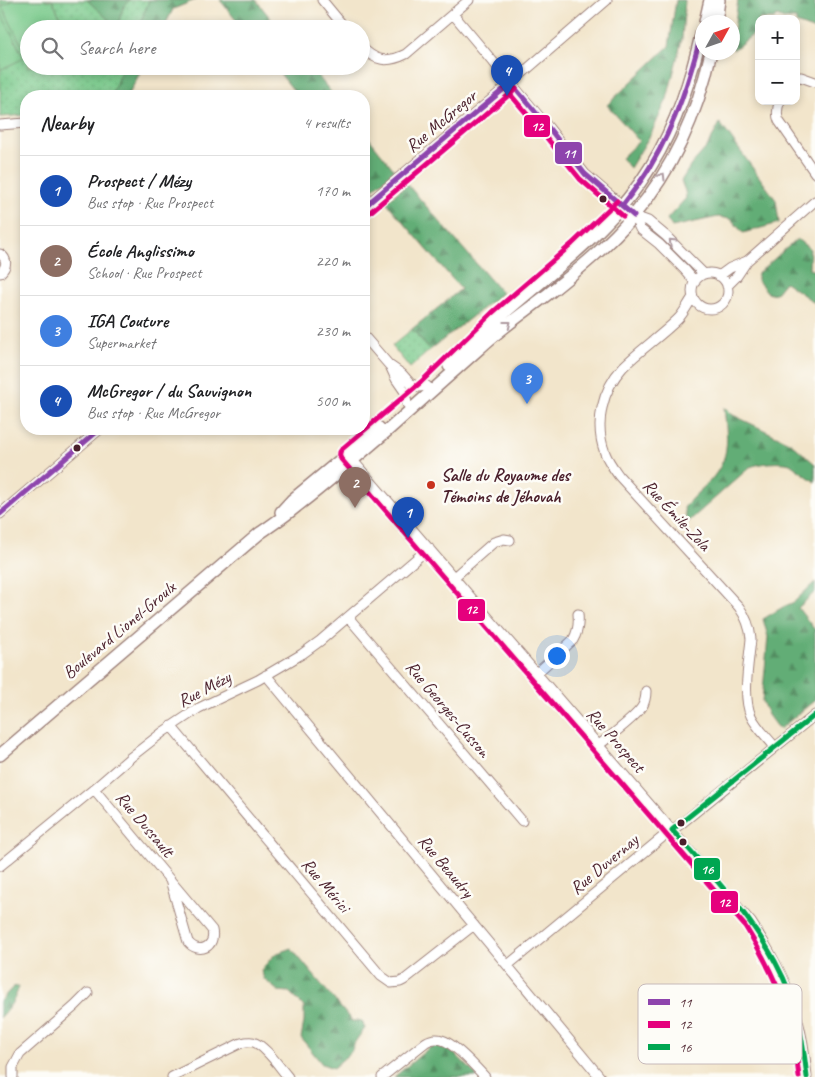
<!DOCTYPE html>
<html lang="en">
<head>
<meta charset="utf-8">
<style>
  body { margin:0; font-family:Caveat,sans-serif; background:#f6f6f6; color:#202124 }
  .controls { position:absolute; right:15px; top:15px; display:grid; overflow:hidden; border-radius:10px; box-shadow:0 2px 8px #0003 }
  .controls button { width:45px; height:45px; display:grid; place-items:center; padding:0; border:0; border-bottom:1px solid #e0e0e0; background:#fff; color:#202124; font:25px sans-serif }
  .compass { position:absolute; left:695px; top:15px; width:45px; height:45px; border-radius:50%; background:#fff; box-shadow:0 2px 8px #0003; rotate:50deg }
  .you { position:absolute; left:556px; top:655px; width:18px; height:18px; margin:-12px; border:4px solid #fff; border-radius:50%; background:#1a73e8; box-shadow:0 0 0 8px #1a73e833 }
  .badge { display:grid; place-items:center; width:32px; height:32px; border-radius:50%; background:#ea580c; color:#fff; font-size:16px; font-weight:700 }
  .pin { position:absolute; translate:-50% -41px; filter:drop-shadow(0 1px 2px #0008) }
  .pin::after { content:''; position:absolute; top:26px; width:18px; height:15px; background:inherit; clip-path:polygon(0 0,100% 0,50% 100%) }
  .list { margin:0; padding:0; list-style:none }
  h2 { display:flex; justify-content:space-between; align-items:center; height:65px; margin:0; padding:0 20px; font-size:21px }
  h2 small { font-size:16px; font-weight:400; color:#757577 }
  .list li { display:grid; grid-template-columns:32px 1fr auto; gap:15px; align-items:center; box-sizing:border-box; height:70px; padding:0 20px; border-top:1px solid #e0e0e0 }
  .list b { display:block; font-size:19px; white-space:nowrap }
  .list p { margin:0; font-size:16px; white-space:nowrap; color:#757577 }
  .list em { font-size:16px; font-style:normal; color:#757577 }
  .icon { flex:none; width:28px; height:28px; fill:none; stroke:currentColor; stroke-width:2; stroke-linecap:round; stroke-linejoin:round }
  .map { position:relative; flex:none; width:815px; height:1077px; overflow:hidden }
  .search { position:absolute; background:#fff; box-shadow:0 2px 8px #0003; left:20px; top:20px; width:350px; height:55px; display:flex; align-items:center; gap:12px; box-sizing:border-box; padding:0 18px; border-radius:28px; color:#757577; font-size:19px }
  .panel { position:absolute; background:#fff; box-shadow:0 2px 8px #0003; left:20px; top:90px; width:350px; height:345px; border-radius:20px }
  .map>svg:first-child { display:block }
</style>
</head>
<body>
<div class="map">
<svg width="815" height="1077" viewBox="0 0 815 1077">
  <defs>
    <pattern id="green-dots" width="8" height="8" patternUnits="userSpaceOnUse" patternTransform="scale(1.25)"><rect width="8" height="8" fill="#78c98a"/><path d="M2 2h.1M6 6h.1" fill="none" stroke="#69ac77" stroke-width="1.8" stroke-linecap="round"/></pattern>
    <pattern id="forest-firs" width="22" height="20" patternUnits="userSpaceOnUse" patternTransform="scale(1.25)"><rect width="22" height="20" fill="#62ad76"/><path d="M5 1l3.5 6h-7zM16 11l3.5 6h-7z" fill="#538c61"/></pattern>
  </defs>
  <rect width="100%" height="100%" fill="#fdfcf7"/>
  <filter id="ink" filterUnits="userSpaceOnUse"><feTurbulence type="fractalNoise" baseFrequency=".02" numOctaves="2"/><feDisplacementMap in="SourceGraphic" scale="10" xChannelSelector="R" yChannelSelector="G"/><feConvolveMatrix kernelMatrix="1 2 1 2 8 2 1 2 1" color-interpolation-filters="sRGB"/></filter>
  <filter id="wash" filterUnits="userSpaceOnUse"><feTurbulence type="fractalNoise" baseFrequency=".0096" numOctaves="4" result="noise"/><feDisplacementMap in="SourceGraphic" scale="20" xChannelSelector="R" yChannelSelector="G"/><feGaussianBlur stdDeviation="1.12" result="paint"/><feColorMatrix in="noise" values="0 0 0 0 0 0 0 0 0 0 0 0 0 0 0 0 0 1.4 0 .05"/><feComposite in="paint" operator="in"/></filter>
  <g filter="url(#wash)">
    <rect width="100%" height="100%" fill="#f2e5cb"/>
    <path fill="url(#green-dots)" stroke="#61745a" d="M 0,0 L 195,0 L 173,9 L 163,29 L 29,29 L 29,66 L 143,66 L 128,96 L 26,96 L 26,115 L 0,117 Z
      M 412,329 L 430,350 L 410,368 L 392,346 Z"/>
    <path fill="url(#forest-firs)" stroke="#566650" d="M 87,0 L 130,0 C 121,7 120,17 118,28 Z
      M 149,0 L 195,0 L 173,9 L 163,29 L 138,29 Z
      M 220,0 L 256,0 L 279,29 L 243,29 Z
      M 676,0 L 685,0 L 682,39 L 667,99 L 651,134 L 630,168 L 621,158 L 639,141 L 607,105 L 669,46 Z
      M 738,0 L 815,0 L 815,30 L 796,23 L 796,19 L 784,19 L 777,16 L 774,19 L 759,19 L 759,30 L 733,50 L 733,36 Z
      M 123,66 L 143,66 L 128,96 L 111,96 Z
      M 274,66 L 310,66 L 334,96 L 298,96 Z
      M 720,123 L 776,200 L 779,223 L 743,233 L 731,219 L 718,217 L 672,227 L 667,219 L 686,198 L 685,191 L 681,181 L 691,165 L 707,147 Z
      M 364,132 L 395,171 L 373,189 L 364,177 Z
      M 407,184 L 502,293 L 430,350 L 412,329 L 461,289 L 386,202 Z
      M 797,239 L 810,249 L 809,269 L 815,271 L 815,303 L 785,282 L 776,293 L 769,294 L 757,280 L 757,274 Z
      M 724,407 L 733,415 L 791,443 L 815,464 L 815,482 L 790,464 C 780,461 760,463 750,467 L 687,523 L 684,508 C 691,498 700,491 709,482 C 732,457 727,438 724,407 Z
      M 815,582 L 815,592 L 798,608 L 815,630 L 815,700 L 780,729 L 776,726 L 768,715 L 762,701 L 768,637 L 763,619 L 783,607 L 794,602 Z
      M 291,948 L 352,1021 L 362,1021 L 365,1028 L 355,1042 L 351,1052 L 333,1068 L 322,1064 L 301,1038 L 304,1022 L 304,1007 L 289,992 L 278,991 L 264,979 L 261,970 L 275,954 Z
      M 19,986 C 16,998 9,1009 0,1018 L 0,1001 L 13,987 Z
      M 436,1045 C 453,1048 466,1065 478,1077 L 394,1077 L 429,1048 Z"/>
    <path fill="#78c98a" stroke="#61745a" d="M 14,0 L 52,0 L 66,29 L 29,29 L 29,55 L 27,56 L 2,6 Z
      M 0,11 L 24,58 L 0,70 Z"/>
  </g>
  <g filter="url(#ink)">
    <g fill="none" stroke-linecap="round" stroke-linejoin="round">
      <g stroke="#9e827b" stroke-width="11">
        <path id="minor" d="M 322,0 L 346,29
          M 453,14 L 548,127 L 585,174 L 634,216 L 648,221 L 666,236 L 704,274
          M 361,46 C 375,62 388,63 406,54 L 469,0
          M 796,78 L 801,77 L 815,82
          M 780,101 C 777,108 776,114 779,121 L 815,173
          M 0,125 L 26,123
          M 364,207 L 511,83 L 607,0
          M 634,216 L 640,229 L 659,244 L 685,270 L 695,282
          M 0,254 C 8,259 7,267 0,273
          M692 291a18 18 0 1 1 36 0a18 18 0 1 1-36 0Z
          M 719,276 L 730,268 L 747,261
          M 727,286 L 737,276 L 747,261 L 815,201
          M 693,297 C 688,304 684,313 678,319 C 661,336 640,350 623,367 C 602,390 594,424 605,453 C 608,461 614,469 619,476 L 739,607 C 747,618 750,627 751,639 C 749,661 742,696 751,716 C 757,728 767,737 775,747
          M 364,336 L 389,365 L 402,374 L 410,383 L 419,387 L 427,386
          M 391,368 L 396,379 L 405,392 L 407,404
          M 349,456 L 751,922 C 784,972 803,1016 807,1077
          M 0,514 L 100,429
          M 454,577 L 494,542 L 504,539 L 510,540
          M 348,617 L 522,821
          M 537,673 L 573,640 C 578,632 579,624 578,614
          M 266,675 L 600,1077
          M 171,726 L 381,976 L 391,983 L 400,982 L 404,980 L 474,925
          M 599,745 C 610,736 634,719 642,707 C 645,702 646,697 646,691
          M 94,789 L 170,880
          M 0,866 L 94,789 L 131,757 L 163,732 L 199,708 L 258,680 L 302,654 L 320,641 L 348,617 L 429,548
          M 170,880 L 212,930 C 216,947 199,955 188,942 Z
          M 508,965 L 664,836 L 682,823 L 815,715
          M 13,1077 L 13,1067 L 20,1054 L 75,1006 L 88,993
          M 172,1077 L 241,1043 C 245,1042 249,1041 253,1042 C 265,1045 280,1068 288,1077
          M 382,1077 L 426,1042 C 431,1039 436,1038 442,1040 C 455,1044 475,1066 485,1077"/>
      </g>
      <g stroke="#9e827b" stroke-width="14">
        <path id="major" d="M 705,22 L 710,0
          M 716,22 L 719,0
          M 449,366 C 467,350 482,332 501,316 C 554,270 615,226 651,166 C 677,124 691,78 702,31
          M 281,512 L 292,500 L 379,428
          M 0,755 L 260,533 C 273,524 285,516 297,506 C 328,483 357,456 387,431 C 418,403 449,376 480,348 C 501,328 525,312 548,294 C 578,270 610,244 634,215 C 674,168 698,112 711,52"/>
      </g>
      <use href="#minor" stroke="#fff" stroke-width="9"/>
      <use href="#major" stroke="#fff" stroke-width="11"/>
      <g stroke="#fdfcf7" stroke-width="9">
        <path id="bus-1" d="M 511,83 L 548,127 L 585,174 L 634,216
          M 622,206 C 632,193 643,179 651,165 C 676,123 690,78 702,31
          M 364,207 L 511,83
          M 0,514 L 100,429"/>
      </g>
      <g stroke="#fdfcf7" stroke-width="9">
        <path id="bus-2" d="M 505,88 L 542,132 L 580,179 L 623,216
          M 617,201 L 572,244 L 492,313 L 421,382 L 342,449 C 339,452 339,455 341,459 L 745,926 C 777,978 793,1016 799,1077
          M 369,213 L 516,89"/>
      </g>
      <g stroke="#fdfcf7" stroke-width="9">
        <path id="bus-3" d="M 807,1077 C 804,1049 800,1021 790,994 C 766,930 717,881 672,830 L 815,715"/>
      </g>
      <use href="#bus-1" stroke="#8e44ad" stroke-width="5"/>
      <use href="#bus-2" stroke="#e5007d" stroke-width="5"/>
      <use href="#bus-3" stroke="#00a651" stroke-width="5"/>
    </g>
    <defs><path id="oneway-chevron" d="M-2-3.5L2.5 0L-2 3.5" fill="none" stroke-width="1.6" stroke-linecap="round" stroke-linejoin="round" transform="scale(1.25)"/></defs>
    <g stroke="#ae9aa0">
      <use href="#oneway-chevron" transform="translate(662 176) rotate(-59)"/>
      <use href="#oneway-chevron" transform="translate(672 242) rotate(-136)"/>
      <use href="#oneway-chevron" transform="translate(508 324) rotate(-38)"/>
    </g>
  </g>
  <g fill="#4a1f2b" stroke="#fdfcf7" stroke-width="2">
    <circle cx="603" cy="199" r="4.5"/>
    <circle cx="77" cy="448" r="4.5"/>
    <circle cx="681" cy="823" r="4.5"/>
    <circle cx="683" cy="842" r="4.5"/>
  </g>
  <circle fill="#c8321e" stroke="#fdfcf7" stroke-width="2" cx="431" cy="485" r="5"/>
  <g text-anchor="middle" dominant-baseline="central" stroke-width="5" stroke-linejoin="round" paint-order="stroke">
    <g font-size="18" fill="#4a1f2b" stroke="#fdfcf7">
      <text transform="translate(441 121) rotate(-40)">Rue McGregor</text>
      <text transform="translate(677 515) rotate(47)">Rue Émile-Zola</text>
      <text transform="translate(119 630) rotate(-40)">Boulevard Lionel-Groulx</text>
      <text transform="translate(204 689) rotate(-28)">Rue Mézy</text>
      <text transform="translate(448 709) rotate(50)">Rue Georges-Cusson</text>
      <text transform="translate(616 740) rotate(49)">Rue Prospect</text>
      <text transform="translate(145 824) rotate(50)">Rue Dussault</text>
      <text transform="translate(604 864) rotate(-40)">Rue Duvernay</text>
      <text transform="translate(446 866) rotate(50)">Rue Beaudry</text>
      <text transform="translate(326 885) rotate(50)">Rue Mérici</text>
    </g>
    <g font-size="18" font-weight="bold" fill="#4a1f2b" stroke="#fdfcf7" text-anchor="start">
      <text x="441" y="475">Salle du Royaume des<tspan x="441" dy="21">Témoins de Jéhovah</tspan></text>
    </g>
  </g>
  <rect x="638" y="984" width="164" height="80" rx="8" fill="#fdfcf7" stroke="#c7baba" stroke-width="1"/>
  <rect x="648" y="999" width="22" height="6" fill="#8e44ad"/>
  <rect x="648" y="1021" width="22" height="7" fill="#e5007d"/>
  <rect x="648" y="1044" width="22" height="6" fill="#00a651"/>
  <g font-size="14" fill="#4a1f2b">
    <text x="679" y="1007">11</text>
    <text x="679" y="1029">12</text>
    <text x="679" y="1052">16</text>
  </g>
  <g stroke="#fdfcf7" stroke-width="2">
    <rect x="523" y="114" width="28" height="24" rx="5" fill="#e5007d"/>
    <rect x="554" y="141" width="29" height="24" rx="5" fill="#8e44ad"/>
    <rect x="457" y="598" width="29" height="24" rx="5" fill="#e5007d"/>
    <rect x="693" y="857" width="28" height="24" rx="5" fill="#00a651"/>
    <rect x="710" y="890" width="29" height="24" rx="5" fill="#e5007d"/>
  </g>
  <g font-size="14" text-anchor="middle" font-weight="bold" fill="#fff">
    <text x="537" y="131">12</text>
    <text x="569" y="158">11</text>
    <text x="471" y="614">12</text>
    <text x="707" y="874">16</text>
    <text x="724" y="907">12</text>
  </g>
</svg>
<div class="controls">
<button>+</button>
<button>−</button>
</div>
<svg class="compass" viewBox="-18 -18 36 36"><path d="M0-13l5 13h-10z" fill="#e53935"/><path d="M0 13l5-13h-10z" fill="#757577"/></svg>
<div class="you"></div>
<div class="pin badge" style="left:408px;top:538px;background:#1a4fb4">1</div>
<div class="pin badge" style="left:355px;top:508px;background:#8d6e63">2</div>
<div class="pin badge" style="left:527px;top:404px;background:#3f7fe0">3</div>
<div class="pin badge" style="left:507px;top:96px;background:#1a4fb4">4</div>
<div class="search"><svg class="icon" aria-label="search" viewBox="0 0 24 24"><circle cx="10" cy="10" r="6"/><path d="M15 15l6 6"/></svg>Search here</div>
<section class="panel">
<h2>Nearby<small>4 results</small></h2>
<ul class="list">
<li><span class="badge" style="background:#1a4fb4">1</span><div><b>Prospect / Mézy</b><p>Bus stop · Rue Prospect</p></div><em>170 m</em></li>
<li><span class="badge" style="background:#8d6e63">2</span><div><b>École Anglissimo</b><p>School · Rue Prospect</p></div><em>220 m</em></li>
<li><span class="badge" style="background:#3f7fe0">3</span><div><b>IGA Couture</b><p>Supermarket</p></div><em>230 m</em></li>
<li><span class="badge" style="background:#1a4fb4">4</span><div><b>McGregor / du Sauvignon</b><p>Bus stop · Rue McGregor</p></div><em>500 m</em></li>
</ul>
</section>
</div>
</body>
</html>
